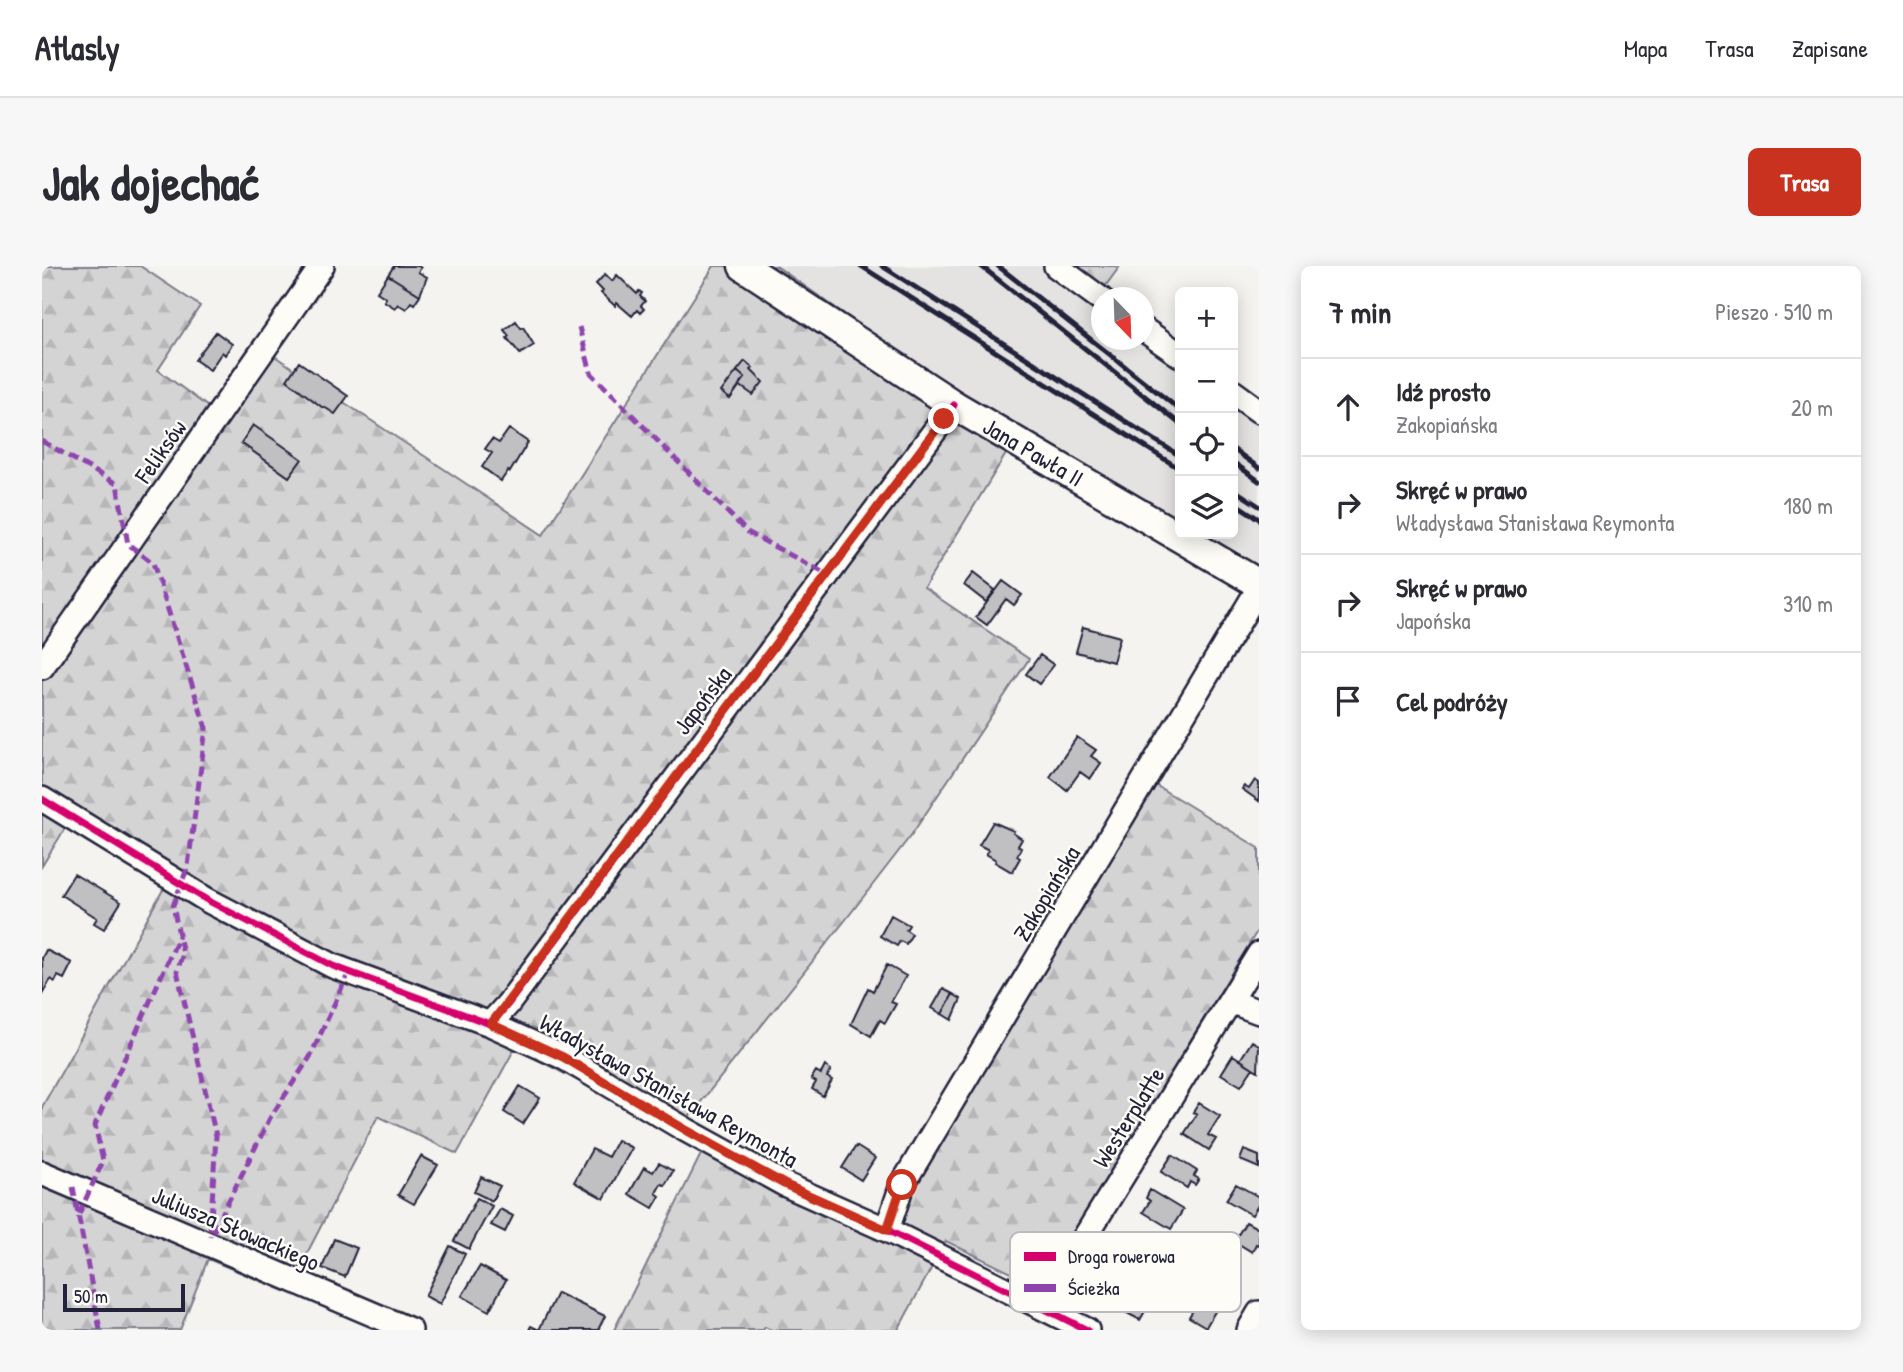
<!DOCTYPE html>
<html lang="pl">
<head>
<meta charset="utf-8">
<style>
  body { margin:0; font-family:"Patrick Hand",sans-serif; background:#f7f7f7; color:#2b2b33 }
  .controls { position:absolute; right:21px; top:21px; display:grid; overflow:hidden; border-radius:10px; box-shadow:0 4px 18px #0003 }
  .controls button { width:63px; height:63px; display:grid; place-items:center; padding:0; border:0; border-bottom:2px solid #e1e1e2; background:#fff; color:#2b2b33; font:35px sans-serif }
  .compass { position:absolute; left:1049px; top:21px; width:63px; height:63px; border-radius:50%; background:#fff; box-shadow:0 4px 18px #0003; rotate:157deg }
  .scale { position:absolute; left:21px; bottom:18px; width:122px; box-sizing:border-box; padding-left:7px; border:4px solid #22223b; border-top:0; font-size:19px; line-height:24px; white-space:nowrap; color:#22223b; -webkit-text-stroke:5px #fdfcf7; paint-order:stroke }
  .stop { position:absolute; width:21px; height:21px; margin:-16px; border:5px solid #c8321e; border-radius:50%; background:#fff }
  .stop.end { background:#c8321e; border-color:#fff; box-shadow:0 2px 7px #0008 }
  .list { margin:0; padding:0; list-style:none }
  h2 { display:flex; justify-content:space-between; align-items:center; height:91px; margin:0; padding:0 28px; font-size:30px }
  h2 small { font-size:23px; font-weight:400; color:#7c7c81 }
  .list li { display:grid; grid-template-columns:46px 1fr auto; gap:21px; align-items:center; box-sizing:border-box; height:98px; padding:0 28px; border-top:2px solid #e1e1e2 }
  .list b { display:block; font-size:26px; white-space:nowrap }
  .list p { margin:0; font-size:23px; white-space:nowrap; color:#7c7c81 }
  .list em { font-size:23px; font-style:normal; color:#7c7c81 }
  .icon { flex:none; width:38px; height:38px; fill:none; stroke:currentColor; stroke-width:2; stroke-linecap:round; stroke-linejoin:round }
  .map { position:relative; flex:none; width:1217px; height:1064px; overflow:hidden; border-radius:10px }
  header { display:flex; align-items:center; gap:42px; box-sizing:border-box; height:98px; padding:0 35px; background:#fff; border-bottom:2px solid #e1e1e2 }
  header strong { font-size:33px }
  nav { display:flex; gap:38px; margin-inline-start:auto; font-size:24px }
  .intro { display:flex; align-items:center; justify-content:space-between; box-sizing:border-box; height:168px; padding:0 42px }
  h1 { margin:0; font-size:49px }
  .button { padding:18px 32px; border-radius:10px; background:#c8321e; color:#fff; font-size:24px; font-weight:700 }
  main { display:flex; gap:42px; padding:0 42px }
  aside { flex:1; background:#fff; border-radius:10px; box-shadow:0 4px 18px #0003 }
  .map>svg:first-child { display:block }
</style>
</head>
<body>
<header>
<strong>Atlasly</strong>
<nav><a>Mapa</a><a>Trasa</a><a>Zapisane</a></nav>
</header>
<div class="intro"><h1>Jak dojechać</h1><a class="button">Trasa</a></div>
<main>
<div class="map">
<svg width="1217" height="1064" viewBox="0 0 1217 1064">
  <defs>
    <pattern id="forest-firs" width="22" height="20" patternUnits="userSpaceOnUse" patternTransform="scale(1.75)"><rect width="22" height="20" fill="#d5d4d5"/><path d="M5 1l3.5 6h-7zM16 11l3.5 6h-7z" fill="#b7b6b8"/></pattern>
  </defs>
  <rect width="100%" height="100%" fill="#f4f3ef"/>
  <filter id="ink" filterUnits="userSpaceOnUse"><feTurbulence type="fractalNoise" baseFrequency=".0143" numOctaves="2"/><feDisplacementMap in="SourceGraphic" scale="14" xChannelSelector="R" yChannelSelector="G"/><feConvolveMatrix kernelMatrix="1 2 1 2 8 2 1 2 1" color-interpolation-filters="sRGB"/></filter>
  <g filter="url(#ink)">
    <path fill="#e4e3e2" d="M 734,0 L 1029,0 L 1076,31 L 1059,32 L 1059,74 L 1101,74 L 1102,49 L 1138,75 L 1138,254 L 918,129 Z
      M 1191,113 L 1217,131 L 1217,298 L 1163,268 L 1191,268 Z"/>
    <path fill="url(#forest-firs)" stroke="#7c7b88" stroke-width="2" d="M 0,0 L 98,0 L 158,40 L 116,104 L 173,146 L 219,81 L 501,269 L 672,0 L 734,0 L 918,129 L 978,165 L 882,322 L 987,393 L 870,568 L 805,652 L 635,866 L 473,782 L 415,888 L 336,850 L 245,1026 L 166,993 L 138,1064 L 0,1064 L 0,841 L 127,613 L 25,559 L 0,600 Z
      M 1029,0 L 1078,0 L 1062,22 Z
      M 1110,517 L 1217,582 L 1217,662 L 998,1021 L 904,975 L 856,1064 L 729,1064 L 723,1061 L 721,1064 L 572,1064 L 661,884 L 843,973 L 866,921 Z"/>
    <path fill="#c0bfc2" stroke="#22223b" stroke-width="2" d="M 352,0 L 376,0 L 379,2 L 376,6 L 385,11 L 378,29 L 346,9 Z
      M 563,8 L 570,15 L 575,9 L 595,28 L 597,25 L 600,27 L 598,30 L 603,35 L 599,40 L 602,43 L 598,47 L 595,44 L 590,50 L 575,37 L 573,40 L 559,27 L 561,25 L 554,18 Z
      M 346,9 L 378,29 L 372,38 L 369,36 L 364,43 L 356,38 L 353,42 L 342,35 L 344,32 L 335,26 Z
      M 474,55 L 479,62 L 481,61 L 492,79 L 478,88 L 465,72 L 467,70 L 462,64 Z
      M 174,66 L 190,78 L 183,89 L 180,86 L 168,104 L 153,94 Z
      M 703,95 L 711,102 L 709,104 L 721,116 L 711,129 L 697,119 L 703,112 L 695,105 Z
      M 257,96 L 306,130 L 293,148 L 282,141 L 281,142 L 245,114 Z
      M 695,105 L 703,112 L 688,133 L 679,126 Z
      M 211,159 L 260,193 L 247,211 L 199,177 Z
      M 467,163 L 486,176 L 468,206 L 466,205 L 459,215 L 440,201 L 450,187 L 443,183 L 450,173 L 457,177 Z
      M 931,307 L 953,324 L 944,336 L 922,319 Z
      M 961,315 L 980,329 L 972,339 L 964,333 L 945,359 L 934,351 Z
      M 1041,361 L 1078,371 L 1071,396 L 1034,386 Z
      M 998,389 L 1012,399 L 997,418 L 984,408 Z
      M 1035,471 L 1054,484 L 1049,490 L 1059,497 L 1048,513 L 1038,506 L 1025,524 L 1008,511 Z
      M 1213,514 L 1217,517 L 1217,535 L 1200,523 L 1202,520 L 1207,523 Z
      M 951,556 L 972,565 L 971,567 L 980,573 L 976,580 L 979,582 L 975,590 L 978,592 L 970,606 L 953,596 L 954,594 L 944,588 L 947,584 L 937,579 Z
      M 32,608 L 79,636 L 62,663 L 52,657 L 55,652 L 19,629 Z
      M 849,649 L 867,659 L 864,664 L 870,668 L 864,678 L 858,675 L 855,680 L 838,670 Z
      M 4,684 L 30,697 L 22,713 L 16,710 L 13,716 L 9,713 L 1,727 L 0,692 Z
      M 845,699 L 864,710 L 849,736 L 854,738 L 843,757 L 838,754 L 829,770 L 809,758 L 826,722 L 831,725 Z
      M 901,723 L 911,728 L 900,748 L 890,742 Z
      M 911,728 L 919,733 L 910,754 L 900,748 Z
      M 1210,775 L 1217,779 L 1216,805 L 1198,794 Z
      M 1191,789 L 1211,802 L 1199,820 L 1179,808 Z
      M 783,800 L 789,804 L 785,811 L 790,814 L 781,830 L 770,823 L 774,816 L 769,813 L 774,805 L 779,808 Z
      M 478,820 L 498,832 L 481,858 L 462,846 Z
      M 1157,837 L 1178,850 L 1166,869 L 1174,873 L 1167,884 L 1142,868 L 1155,848 L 1151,846 Z
      M 575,874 L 590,882 L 562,933 L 532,916 L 550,883 L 566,891 Z
      M 814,880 L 833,892 L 819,914 L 800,902 Z
      M 1202,884 L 1217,890 L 1217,902 L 1198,894 Z
      M 1130,889 L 1155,905 L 1152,910 L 1157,913 L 1153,919 L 1148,916 L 1145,922 L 1119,906 Z
      M 379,890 L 396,899 L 372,938 L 356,929 Z
      M 617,897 L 631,905 L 623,919 L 619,918 L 614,927 L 618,930 L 611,942 L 587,928 L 602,901 L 611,906 Z
      M 439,911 L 458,920 L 450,935 L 432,926 Z
      M 1194,918 L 1217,931 L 1217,938 L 1210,949 L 1184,934 Z
      M 1108,924 L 1141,944 L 1129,963 L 1101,946 L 1108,935 L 1104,932 Z
      M 435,932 L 450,940 L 427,983 L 412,975 Z
      M 458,943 L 471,950 L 463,966 L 449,959 Z
      M 1204,956 L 1217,963 L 1217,979 L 1214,978 L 1210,986 L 1192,975 Z
      M 292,973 L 315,982 L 303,1011 L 280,1002 Z
      M 408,980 L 423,988 L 398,1038 L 383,1030 Z
      M 438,1000 L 464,1014 L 447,1045 L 420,1030 Z
      M 515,1027 L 563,1050 L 556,1064 L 487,1064 L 489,1060 L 497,1064 Z
      M 1093,1032 L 1106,1040 L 1098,1054 L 1085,1047 Z
      M 1158,1032 L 1175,1042 L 1164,1061 L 1147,1051 Z"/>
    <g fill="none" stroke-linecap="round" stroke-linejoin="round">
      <g stroke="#22223b" stroke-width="28">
        <path id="minor" d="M 1014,0 L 1059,33
          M 1101,63 L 1138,89
          M 1191,126 L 1217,145
          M 0,401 L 280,0
          M 0,533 L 165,634 L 291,700 L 448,758 L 521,791 L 644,864 L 742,918 L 845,964 L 1045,1064
          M 1188,735 L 1217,746
          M 448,758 L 466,738 L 912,139
          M 0,907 L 368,1064
          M 845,964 L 860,919 L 1217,322
          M 1000,1041 L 1217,688
          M 1207,1064 L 1217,1047"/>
      </g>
      <g stroke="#22223b" stroke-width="33">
        <g id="major">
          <path id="s1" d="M 701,0 L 912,139 L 1217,318"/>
        </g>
      </g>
      <use href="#minor" stroke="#fdfcf7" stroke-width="23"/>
      <use href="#major" stroke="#fdfcf7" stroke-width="28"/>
      <path stroke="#22223b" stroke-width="5" d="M 819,0 L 1138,203
        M 840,0 L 1138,190
        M 939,0 L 1138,158
        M 956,0 L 1138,144
        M 1191,183 L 1217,202
        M 1191,196 L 1217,215
        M 1191,223 L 1217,240
        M 1191,236 L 1217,253"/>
      <path stroke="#8e44ad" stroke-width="5" stroke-dasharray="10 5" stroke-linecap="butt" d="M 537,61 L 549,107 L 705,266 L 786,309
        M 0,175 L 75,218 L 86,278 L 111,297 L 164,462 L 146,600 L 131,640 L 141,688 L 135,705 L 174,870 L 168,970
        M 31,921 L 58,1064
        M 37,948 L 61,895 L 53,859 L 137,670
        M 171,966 L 228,852 L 268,791 L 307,706"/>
      <g stroke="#fdfcf7" stroke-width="11">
        <path id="cycleway" d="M 0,533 L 165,634 L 291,700 L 448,758 L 521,791 L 644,864 L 742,918 L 845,964 L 1045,1064
          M 448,758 L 466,738 L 912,139"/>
      </g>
      <use href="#cycleway" stroke="#d6006c" stroke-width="7"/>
    </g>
  </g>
  <g fill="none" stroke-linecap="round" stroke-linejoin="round" filter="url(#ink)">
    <path stroke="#c8321e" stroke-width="9" d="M 860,919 L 845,964 L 742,918 L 644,864 L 521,791 L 449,758 L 902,153"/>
  </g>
  <g text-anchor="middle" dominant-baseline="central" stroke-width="5" stroke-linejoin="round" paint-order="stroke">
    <g font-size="24" fill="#22223b" stroke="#fdfcf7">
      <text transform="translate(118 185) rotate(-55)">Feliksów</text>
      <text stroke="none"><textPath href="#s1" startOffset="345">Jana Pawła II</textPath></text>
      <text transform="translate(660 434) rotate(-53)">Japońska</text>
      <text transform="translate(1004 627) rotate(-59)">Zakopiańska</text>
      <text transform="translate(627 824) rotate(29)">Władysława Stanisława Reymonta</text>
      <text transform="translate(1086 851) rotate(-58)">Westerplatte</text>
      <text transform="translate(194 962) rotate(23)">Juliusza Słowackiego</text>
    </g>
  </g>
  <rect x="968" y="966" width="231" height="80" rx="10" fill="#fdfcf7" stroke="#bbbbbf" stroke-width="2"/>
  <rect x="982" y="986" width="32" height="9" fill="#d6006c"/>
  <rect x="982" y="1018" width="32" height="8" fill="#8e44ad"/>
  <g font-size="19" fill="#22223b">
    <text x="1026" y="997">Droga rowerowa</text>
    <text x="1026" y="1029">Ścieżka</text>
  </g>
</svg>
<div class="controls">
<button>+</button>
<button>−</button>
<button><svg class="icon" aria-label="locate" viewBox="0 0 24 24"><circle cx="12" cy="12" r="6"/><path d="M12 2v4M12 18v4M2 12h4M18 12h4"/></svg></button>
<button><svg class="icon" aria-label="layers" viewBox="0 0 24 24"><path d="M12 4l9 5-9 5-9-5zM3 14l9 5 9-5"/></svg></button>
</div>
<svg class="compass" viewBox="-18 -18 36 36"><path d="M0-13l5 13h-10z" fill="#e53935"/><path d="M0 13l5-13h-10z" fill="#7c7c81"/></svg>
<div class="scale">50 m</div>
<div class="stop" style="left:860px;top:919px"></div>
<div class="stop end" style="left:902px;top:153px"></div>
</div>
<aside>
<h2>7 min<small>Pieszo · 510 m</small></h2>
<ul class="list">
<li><svg class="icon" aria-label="ahead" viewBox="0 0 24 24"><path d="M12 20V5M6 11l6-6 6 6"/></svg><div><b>Idź prosto</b><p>Zakopiańska</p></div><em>20 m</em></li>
<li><svg class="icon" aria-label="right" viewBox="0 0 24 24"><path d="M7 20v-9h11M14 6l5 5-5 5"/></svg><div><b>Skręć w prawo</b><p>Władysława Stanisława Reymonta</p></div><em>180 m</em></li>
<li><svg class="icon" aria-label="right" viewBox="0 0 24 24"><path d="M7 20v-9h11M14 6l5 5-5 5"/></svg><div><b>Skręć w prawo</b><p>Japońska</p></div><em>310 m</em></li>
<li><svg class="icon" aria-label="arrive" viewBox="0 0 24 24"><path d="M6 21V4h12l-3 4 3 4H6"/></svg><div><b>Cel podróży</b></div></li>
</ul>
</aside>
</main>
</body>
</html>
